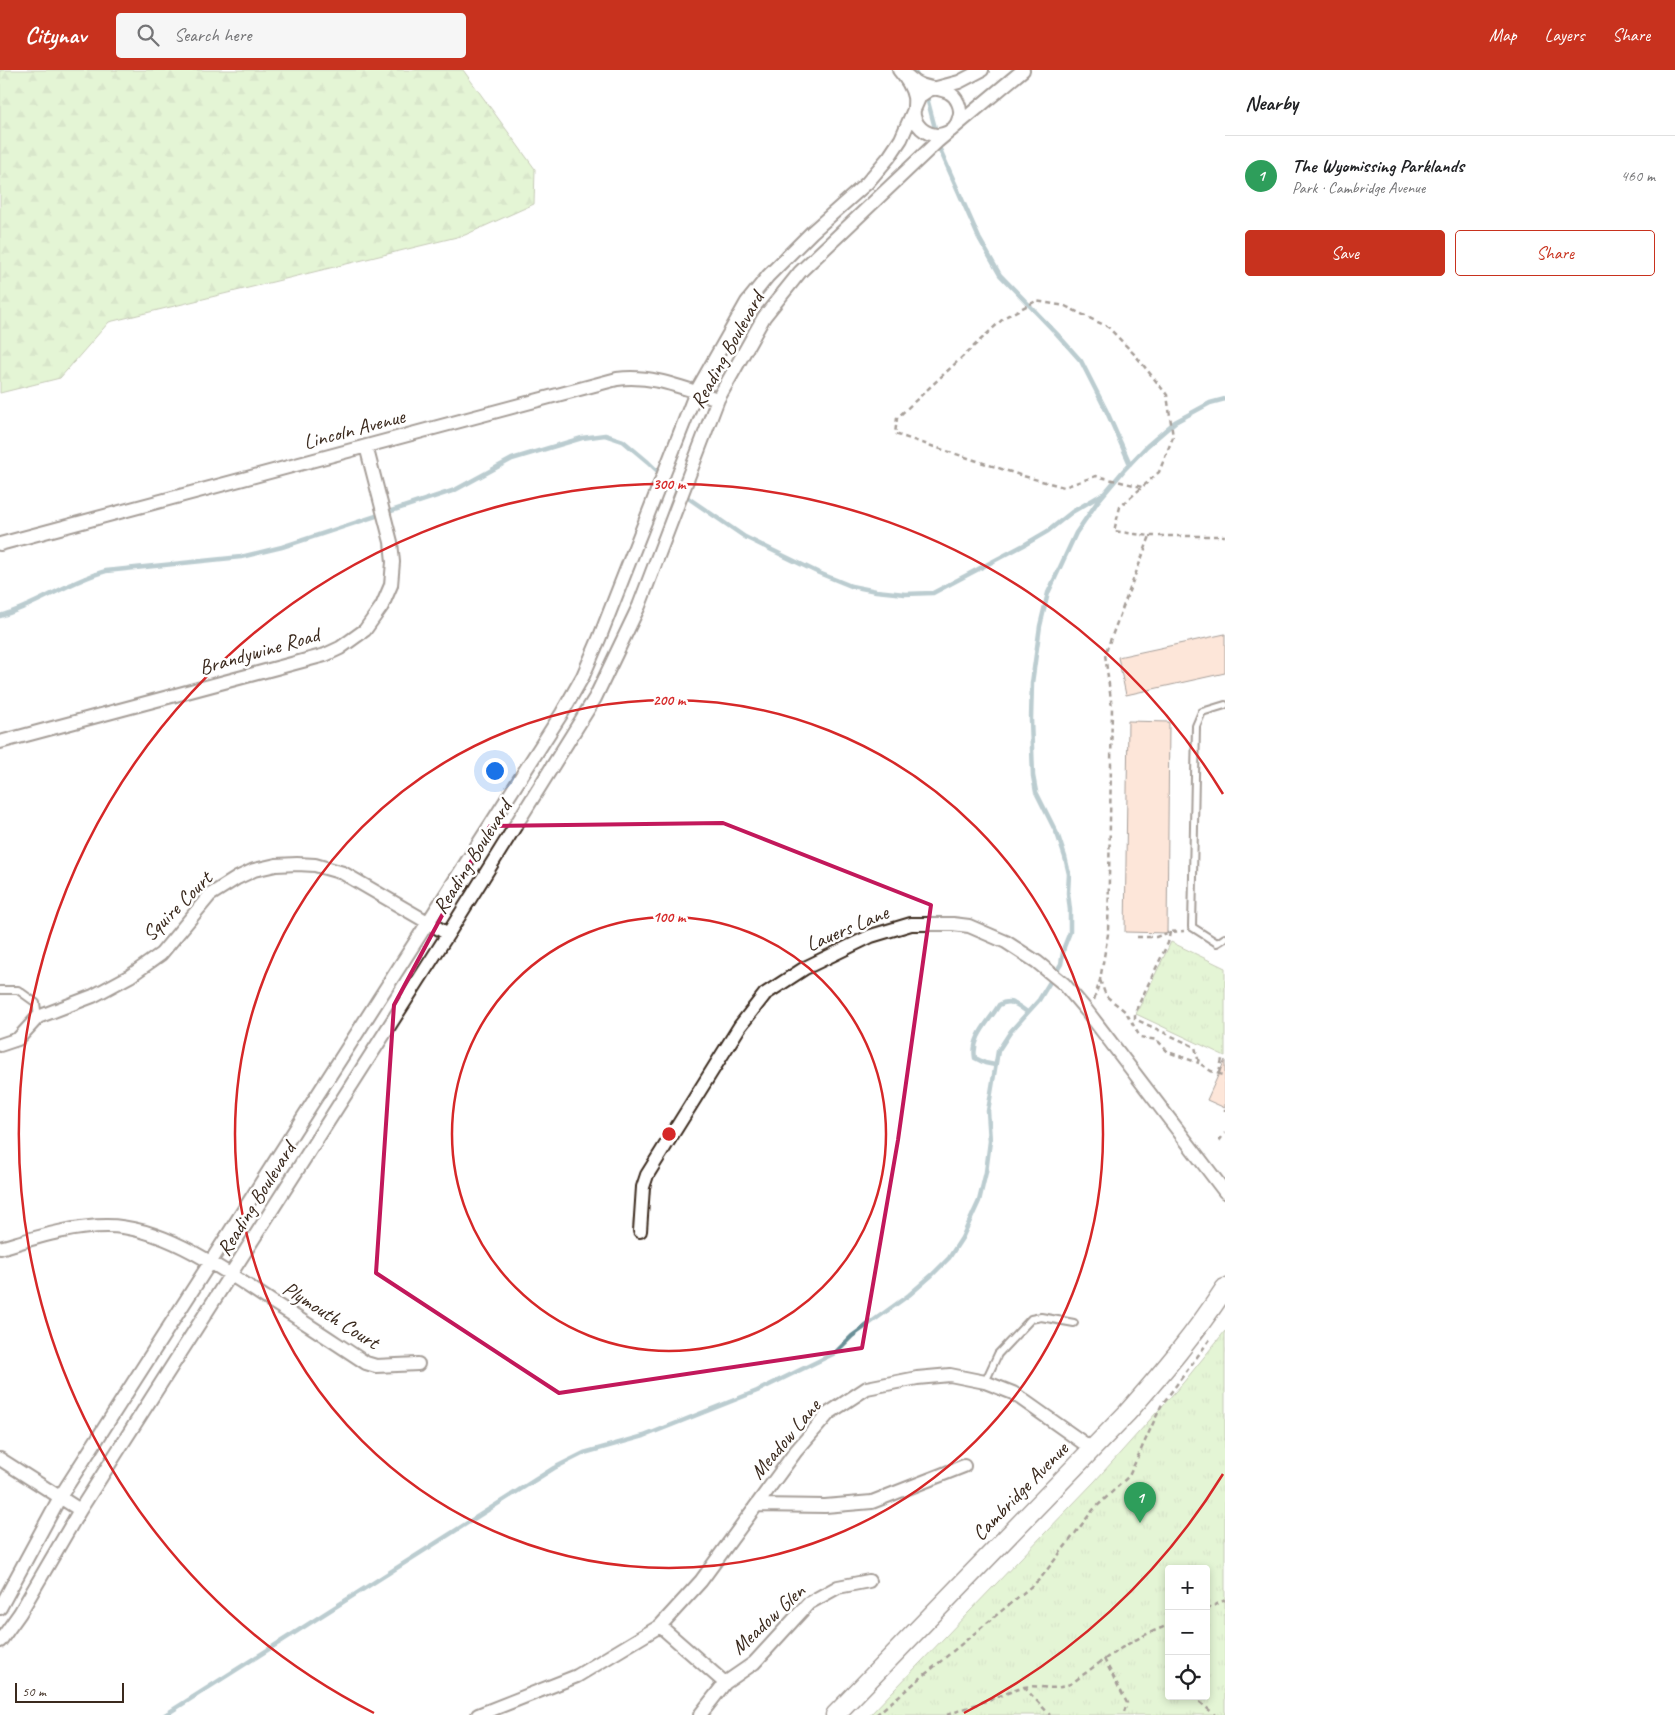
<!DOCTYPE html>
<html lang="en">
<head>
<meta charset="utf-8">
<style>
  body { margin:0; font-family:Caveat,sans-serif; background:#f6f6f6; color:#202124 }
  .controls { position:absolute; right:15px; bottom:15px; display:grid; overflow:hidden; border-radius:5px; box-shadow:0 2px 8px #0003 }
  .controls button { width:45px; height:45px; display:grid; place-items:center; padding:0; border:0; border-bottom:1px solid #e0e0e0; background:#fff; color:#202124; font:25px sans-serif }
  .scale { position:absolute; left:15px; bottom:12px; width:109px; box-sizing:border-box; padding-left:5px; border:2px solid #3b2a1e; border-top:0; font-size:14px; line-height:18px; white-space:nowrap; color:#3b2a1e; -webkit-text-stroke:4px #fff; paint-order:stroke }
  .you { position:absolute; left:494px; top:700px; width:18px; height:18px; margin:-12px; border:4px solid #fff; border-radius:50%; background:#1a73e8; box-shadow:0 0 0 8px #1a73e833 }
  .badge { display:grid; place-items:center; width:32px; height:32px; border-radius:50%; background:#c8321e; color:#fff; font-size:16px; font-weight:700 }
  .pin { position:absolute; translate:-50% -41px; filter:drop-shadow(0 1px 2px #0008) }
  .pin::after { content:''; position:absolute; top:26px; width:18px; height:15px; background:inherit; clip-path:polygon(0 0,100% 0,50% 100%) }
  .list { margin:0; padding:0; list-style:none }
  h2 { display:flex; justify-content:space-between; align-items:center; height:65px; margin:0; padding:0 20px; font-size:21px }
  h2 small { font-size:16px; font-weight:400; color:#757577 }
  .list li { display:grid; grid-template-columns:32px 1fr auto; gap:15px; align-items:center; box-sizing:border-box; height:80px; padding:0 20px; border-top:1px solid #e0e0e0 }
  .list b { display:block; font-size:19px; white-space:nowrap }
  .list p { margin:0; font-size:16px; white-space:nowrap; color:#757577 }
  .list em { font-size:16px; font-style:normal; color:#757577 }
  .actions { display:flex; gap:10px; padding:15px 20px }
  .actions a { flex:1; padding:11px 0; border:1px solid #c8321e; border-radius:5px; text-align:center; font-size:18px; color:#c8321e }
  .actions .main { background:#c8321e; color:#fff }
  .icon { flex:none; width:28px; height:28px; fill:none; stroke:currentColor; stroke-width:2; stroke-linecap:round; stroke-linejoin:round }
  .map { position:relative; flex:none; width:1225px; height:1645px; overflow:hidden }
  header { display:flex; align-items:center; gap:30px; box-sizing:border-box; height:70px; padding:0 25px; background:#c8321e; color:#fff }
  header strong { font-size:24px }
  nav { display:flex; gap:28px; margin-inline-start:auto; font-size:18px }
  .search { width:350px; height:45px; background:#f6f6f6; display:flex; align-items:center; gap:12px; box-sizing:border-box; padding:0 18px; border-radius:5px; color:#757577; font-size:19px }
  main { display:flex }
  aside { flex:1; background:#fff }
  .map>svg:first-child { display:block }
</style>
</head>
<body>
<header>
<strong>Citynav</strong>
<div class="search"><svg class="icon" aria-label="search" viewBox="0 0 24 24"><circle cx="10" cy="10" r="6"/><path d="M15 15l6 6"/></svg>Search here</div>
<nav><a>Map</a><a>Layers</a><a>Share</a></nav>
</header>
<main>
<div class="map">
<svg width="1225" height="1645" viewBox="0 0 1225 1645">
  <defs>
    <pattern id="forest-firs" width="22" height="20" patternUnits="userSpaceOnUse" patternTransform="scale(1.25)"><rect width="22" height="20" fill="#c4e8a2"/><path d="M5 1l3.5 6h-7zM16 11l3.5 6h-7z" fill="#a9c78b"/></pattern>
    <pattern id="park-tufts" width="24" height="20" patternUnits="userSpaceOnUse" patternTransform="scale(1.25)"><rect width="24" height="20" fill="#c4e8a2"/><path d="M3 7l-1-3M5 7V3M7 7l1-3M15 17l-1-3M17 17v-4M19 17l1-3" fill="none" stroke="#a9c78b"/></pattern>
  </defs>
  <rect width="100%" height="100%" fill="#fff"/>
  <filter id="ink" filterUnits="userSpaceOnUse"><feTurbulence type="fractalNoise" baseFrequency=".02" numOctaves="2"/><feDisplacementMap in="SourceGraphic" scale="10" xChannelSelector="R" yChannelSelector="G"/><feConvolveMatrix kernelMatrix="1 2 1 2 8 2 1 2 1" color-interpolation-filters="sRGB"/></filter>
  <g filter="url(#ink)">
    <path fill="url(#forest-firs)" stroke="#808960" d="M 0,0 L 463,0 L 535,99 L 534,134 L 465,165 L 109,252 L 60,308 L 0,323 Z"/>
    <path fill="url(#park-tufts)" stroke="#808960" fill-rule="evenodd" d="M 1171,872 L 1225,898 L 1225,986 L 1136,944 Z
      M 1225,1261 L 1225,1645 L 870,1645 L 1095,1411 L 1183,1313 ZM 1169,1499 L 1206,1499 L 1206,1626 L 1169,1626 Z"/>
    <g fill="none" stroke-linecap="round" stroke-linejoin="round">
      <path stroke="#698f97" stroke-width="4.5" d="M 914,0 L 919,10
        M 926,24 L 936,62
        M 938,75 L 979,168 L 1000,205 L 1057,264 L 1081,291 L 1107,342 L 1130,394
        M 0,546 C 38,535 69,511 106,501 L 241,487 L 282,477 L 455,420 L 512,389 L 582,368 L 605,365 L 623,371 L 648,392 L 678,421 L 745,467 L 819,503 L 851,516 L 876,521 L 905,524 L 933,523 L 1024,475 L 1048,461 L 1072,442 L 1103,424
        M 995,995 L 985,993 L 975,988 C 971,967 989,952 999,935 C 1010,928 1018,935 1027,942
        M 165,1645 L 554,1398 L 584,1383 L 644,1366 L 757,1321 L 835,1283 L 852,1266 L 909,1225 L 932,1205 L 949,1188 L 962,1168 L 979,1131 L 986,1102 L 990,1071 L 988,1041 L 998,981 L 1011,961 L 1039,930 L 1053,907 L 1061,894 L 1064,877 L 1070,862 L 1070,840 L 1068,823 L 1069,804 L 1065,787 L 1058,766 L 1036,722 L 1033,706 L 1031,649 L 1032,613 L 1040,556 L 1048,523 L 1076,463 L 1098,431 L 1124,400 L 1147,376 L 1175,352 L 1210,333 L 1225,329"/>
    </g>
    <path fill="#fac7ab" stroke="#3b2a1e" d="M 1225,564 L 1225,603 L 1126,625 L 1118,587 Z
      M 1128,651 L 1169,652 L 1167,863 L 1125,862 Z
      M 1225,990 L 1225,1038 L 1207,1030 Z"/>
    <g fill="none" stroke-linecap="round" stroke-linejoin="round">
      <g stroke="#3b2a1e" stroke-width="10">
        <path id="lane" d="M 1225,635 L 1202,642 L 1196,656 L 1192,857 L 1217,873 L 1225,868
          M 0,920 L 18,920 L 36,933 L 38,947
          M 985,1312 L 998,1284 L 1031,1249 L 1041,1247 L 1074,1253"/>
      </g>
      <g stroke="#3b2a1e" stroke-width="16">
        <path id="street" d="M 899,0 C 906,8 912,17 914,27 C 915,33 913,40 914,46 C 917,59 931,68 943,64 C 951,62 957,56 959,48 C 961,44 960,37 958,33 C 951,16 933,21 919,14 C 912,11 906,5 901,0
          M 0,474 L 617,309 C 653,304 685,319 718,329
          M 0,672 L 325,585 L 340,578 L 365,560 L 382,536 L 391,515 L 393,492 L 391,472 L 366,376
          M 0,975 L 18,969 L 38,947 L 93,926 L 130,906 L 161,884 L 210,825 L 237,808 L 254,800 L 276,795 L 297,794 L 315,795 L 343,803 L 448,864
          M 640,1161 L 643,1117 L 647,1105 L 740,956 L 765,924 L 805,898 L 871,866 L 911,854 L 953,854 L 969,856 L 1006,872 L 1037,892 L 1064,914 L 1087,941 L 1225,1122
          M 0,1178 C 35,1168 71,1156 107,1156 C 164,1156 225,1201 271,1231 C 303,1251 334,1272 366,1293 L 376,1296 L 418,1294
          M 0,1389 L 80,1440
          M 757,1435 L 825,1436 L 872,1432 L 964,1396
          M 0,1538 L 60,1427 L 562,643 L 583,606 L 599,569 L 696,322 L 747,232 L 768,206 L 812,162 L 867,113 L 889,87 L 901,69 L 920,26 L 929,20 L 959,12 L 982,0
          M 660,1556 L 725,1613
          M 0,1571 L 20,1543 L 80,1440 L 448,864 L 595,628 L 639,536 L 718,329 L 764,247 L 800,202 L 938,71 L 1023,0
          M 478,1645 L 577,1606 L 660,1556 L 701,1511 L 796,1381 L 829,1343 L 867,1318 L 917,1308 L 950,1305 L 985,1312 L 1013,1323 L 1092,1379
          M 700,1645 L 725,1613 L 754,1593 L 809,1533 L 838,1517 L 869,1511"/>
      </g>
      <g stroke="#3b2a1e" stroke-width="21">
        <path id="secondary" d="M 835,1645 L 1127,1343 C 1162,1303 1196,1263 1225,1218"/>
      </g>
      <path stroke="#3b2a1e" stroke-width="2.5" stroke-dasharray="5 4" stroke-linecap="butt" d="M 1150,466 L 1225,466
        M 1170,862 L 1168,873 L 1135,942 L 1135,949 L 1195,977 L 1199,993 L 1211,1001 L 1225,1006
        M 1137,867 L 1156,867 L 1170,862 L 1184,861
        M 1100,910 L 1106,926 L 1126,942 L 1140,967 L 1157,970 L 1168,982 L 1199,993
        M 1094,930 L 1100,910 L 1108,864 L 1112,638 L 1105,584 L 1150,466 L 1114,461 L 1120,437 L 1159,402 L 1173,367 L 1167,325 L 1136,286 L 1108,257 L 1065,236 L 1036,231 L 1005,247 L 897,348 L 895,364 L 1023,406 L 1064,417 L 1096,406 L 1142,417
        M 1219,1003 L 1222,989
        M 1225,1039 L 1225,1041
        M 1219,1071 L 1225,1063
        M 1206,1540 L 1225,1530
        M 1104,1589 L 1127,1633 L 1123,1645
        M 1024,1617 L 1050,1645
        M 1193,1626 L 1215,1645
        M 876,1645 L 1040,1509 L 1093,1440 L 1129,1406 L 1161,1336 L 1211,1268
        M 947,1645 L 1024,1617 C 1043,1614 1052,1623 1072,1613 C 1106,1588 1128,1570 1169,1555"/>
      <use href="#lane" stroke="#fff" stroke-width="6"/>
      <use href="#street" stroke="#fff" stroke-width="12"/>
      <use href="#secondary" stroke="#fff" stroke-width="18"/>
    </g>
  </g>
  <path d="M0 0H1225V1645H0ZM 723,753 L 931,835 L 898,1070 L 862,1278 L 559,1323 L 376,1203 L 394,935 L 490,756 Z" fill="#fff" fill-opacity=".55" fill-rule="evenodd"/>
  <path fill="none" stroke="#c2185b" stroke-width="4" stroke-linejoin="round" d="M 723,753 L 931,835 L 898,1070 L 862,1278 L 559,1323 L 376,1203 L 394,935 L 490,756 Z"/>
  <g fill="none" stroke="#d62828" stroke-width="2.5">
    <circle cx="669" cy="1064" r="217"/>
    <circle cx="669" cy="1064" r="434"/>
    <path d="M1223 1404A650 650 0 0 1 964 1643M374 1643A650 650 0 1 1 1223 724"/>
  </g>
  <g text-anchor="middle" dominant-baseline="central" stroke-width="5" stroke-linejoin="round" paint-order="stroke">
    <g font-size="21" fill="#3b2a1e" stroke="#fff">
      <text transform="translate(727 280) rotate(-61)">Reading Boulevard</text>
      <text transform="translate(354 359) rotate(-15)">Lincoln Avenue</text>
      <text transform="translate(259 581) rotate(-16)">Brandywine Road</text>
      <text transform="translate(472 787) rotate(-58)">Reading Boulevard</text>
      <text transform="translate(177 836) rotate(-45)">Squire Court</text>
      <text transform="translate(847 858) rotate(-23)">Lauers Lane</text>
      <text transform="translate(256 1129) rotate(-58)">Reading Boulevard</text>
      <text transform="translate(331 1245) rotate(32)">Plymouth Court</text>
      <text transform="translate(785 1369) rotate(-50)">Meadow Lane</text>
      <text transform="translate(1020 1421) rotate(-46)">Cambridge Avenue</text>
      <text transform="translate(768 1549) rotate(-43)">Meadow Glen</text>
    </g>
  </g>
  <circle cx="669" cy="1064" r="8" fill="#d62828" stroke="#fff" stroke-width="2.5"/>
  <g font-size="15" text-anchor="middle" font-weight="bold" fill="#d62828" stroke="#fff" stroke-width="5" stroke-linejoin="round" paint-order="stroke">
    <text x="669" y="419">300 m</text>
    <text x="669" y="635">200 m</text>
    <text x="669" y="852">100 m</text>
  </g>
</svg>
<div class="controls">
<button>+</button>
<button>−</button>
<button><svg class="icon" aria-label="locate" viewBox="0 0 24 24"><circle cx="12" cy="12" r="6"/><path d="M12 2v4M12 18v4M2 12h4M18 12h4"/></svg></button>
</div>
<div class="scale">50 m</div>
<div class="you"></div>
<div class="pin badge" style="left:1140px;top:1453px;background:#2e9e5b">1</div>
</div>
<aside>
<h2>Nearby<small></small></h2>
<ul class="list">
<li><span class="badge" style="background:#2e9e5b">1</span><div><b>The Wyomissing Parklands</b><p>Park · Cambridge Avenue</p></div><em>460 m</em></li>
</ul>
<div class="actions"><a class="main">Save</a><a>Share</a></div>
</aside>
</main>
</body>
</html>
